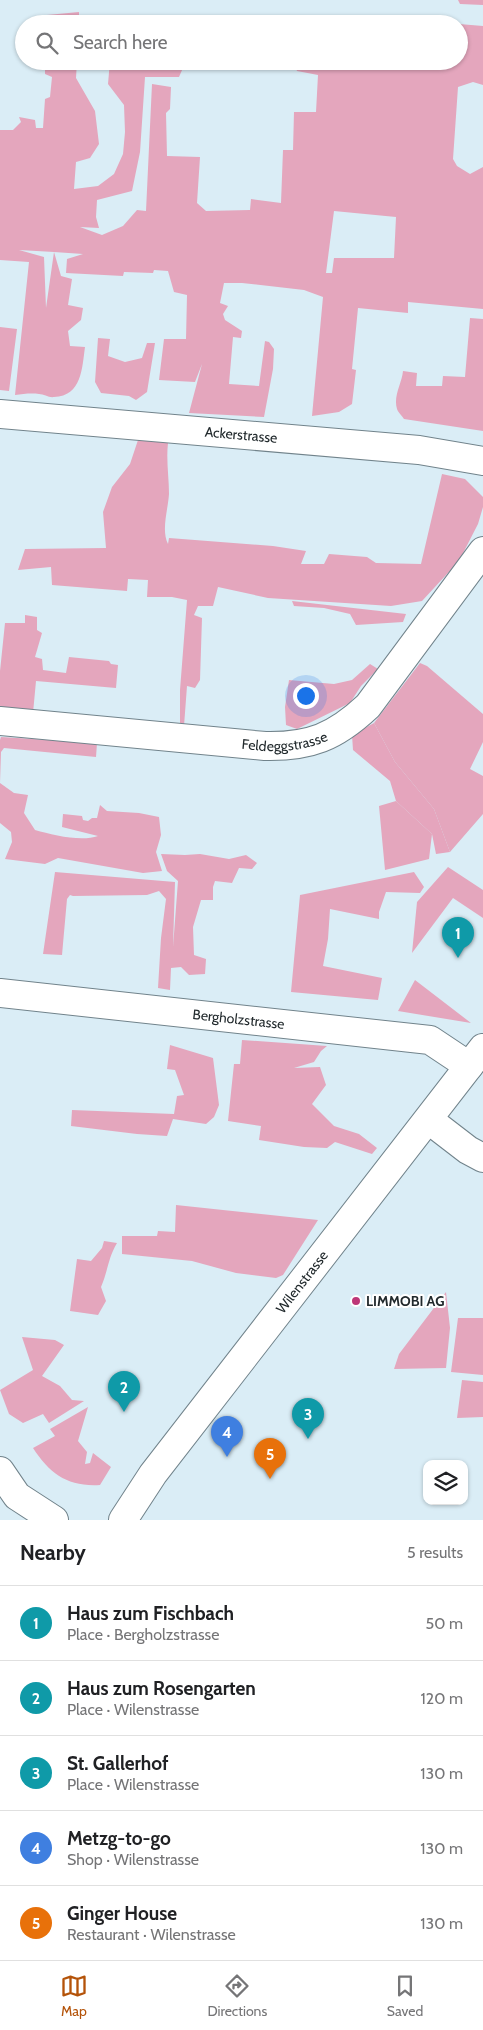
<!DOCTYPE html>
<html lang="en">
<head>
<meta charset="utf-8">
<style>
  body { margin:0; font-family:Cabin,sans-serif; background:#f6f6f6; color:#202124 }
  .controls { position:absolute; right:15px; bottom:15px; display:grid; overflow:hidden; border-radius:10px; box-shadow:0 1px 4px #0004 }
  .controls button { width:45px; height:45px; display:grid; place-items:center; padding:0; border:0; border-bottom:1px solid #e0e0e0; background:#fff; color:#202124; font:25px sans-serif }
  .you { position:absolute; left:305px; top:695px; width:18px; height:18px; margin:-12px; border:4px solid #fff; border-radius:50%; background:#1a73e8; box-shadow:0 0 0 8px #1a73e833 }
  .badge { display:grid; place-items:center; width:32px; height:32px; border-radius:50%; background:#b45309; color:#fff; font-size:16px; font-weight:700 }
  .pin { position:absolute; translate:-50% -41px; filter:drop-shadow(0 1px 2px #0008) }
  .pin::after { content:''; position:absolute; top:26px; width:18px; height:15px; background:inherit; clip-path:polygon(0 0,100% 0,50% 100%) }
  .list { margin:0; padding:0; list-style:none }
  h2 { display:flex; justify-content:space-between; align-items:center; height:65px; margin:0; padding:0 20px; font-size:21px }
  h2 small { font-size:16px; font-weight:400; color:#757577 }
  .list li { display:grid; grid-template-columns:32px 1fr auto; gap:15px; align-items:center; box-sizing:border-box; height:75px; padding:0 20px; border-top:1px solid #e0e0e0 }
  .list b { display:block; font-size:19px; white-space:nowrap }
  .list p { margin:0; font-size:16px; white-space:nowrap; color:#757577 }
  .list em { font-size:16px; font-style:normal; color:#757577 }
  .icon { flex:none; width:28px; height:28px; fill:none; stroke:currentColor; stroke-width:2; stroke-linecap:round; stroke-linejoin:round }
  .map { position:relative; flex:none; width:483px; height:1520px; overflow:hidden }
  .search { position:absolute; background:#fff; box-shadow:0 1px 4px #0004; left:15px; right:15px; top:15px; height:55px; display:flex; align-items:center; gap:12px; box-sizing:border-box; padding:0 18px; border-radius:28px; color:#757577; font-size:19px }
  .sheet { height:440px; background:#fff }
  nav { display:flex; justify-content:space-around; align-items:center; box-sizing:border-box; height:70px; border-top:1px solid #e0e0e0; background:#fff; font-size:14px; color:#757577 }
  nav a { display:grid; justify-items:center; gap:2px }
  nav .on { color:#b45309 }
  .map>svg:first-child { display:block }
</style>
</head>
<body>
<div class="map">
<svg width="483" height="1520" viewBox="0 0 483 1520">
  <rect width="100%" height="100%" fill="#daedf6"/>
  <path fill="#e4a6bd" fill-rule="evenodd" d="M 458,0 L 483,0 L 483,5 L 460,4 Z
    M 79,12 L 79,24 L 47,24 L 47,15 Z
    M 115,16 L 228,19 L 227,24 L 114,24 Z
    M 383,21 L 422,21 L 454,24 L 380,24 Z
    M 459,24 L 483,26 L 483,85 L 473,82 L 458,87 L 453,159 L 457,166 L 470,174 L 483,167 L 483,309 L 408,302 L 408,313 L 358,308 L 352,369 L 356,370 L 352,404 L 339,412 L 312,416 L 323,297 L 304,290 L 242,283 L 224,283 L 220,303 L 228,306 L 223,314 L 225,320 L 242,331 L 241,338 L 233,337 L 229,384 L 259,386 L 265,341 L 269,342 L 274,349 L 273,369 L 264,417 L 189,413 L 202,364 L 195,382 L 159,380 L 164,339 L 186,339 L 187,295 L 174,292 L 168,271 L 154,270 L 153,273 L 124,272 L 123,276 L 66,273 L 67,259 L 83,254 L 54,252 L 61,276 L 72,279 L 68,305 L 83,308 L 81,320 L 68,331 L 70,346 L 85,347 C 82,368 82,396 54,397 C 49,398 44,394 39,394 C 31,393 23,394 15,395 L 29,262 L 0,260 L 0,130 L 13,130 L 21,122 L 19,117 L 35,120 L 36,128 L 43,128 L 45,99 L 50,97 L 52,77 L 45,74 L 45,61 L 77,61 L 76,78 L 95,111 L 99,144 L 90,158 L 76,162 L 74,189 L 98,186 L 114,174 L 123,154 L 125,132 L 124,105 L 108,84 L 110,61 L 186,61 L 179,77 L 145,77 L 140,152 L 132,191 L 97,200 L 96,217 L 99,228 L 80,227 L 102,235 L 123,226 L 137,210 L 146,211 L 152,84 L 171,87 L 170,109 L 166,113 L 167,156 L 200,157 L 197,203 L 206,211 L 250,210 L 251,199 L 281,203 L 283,150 L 293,150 L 294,112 L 316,112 L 318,75 L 297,71 L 294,64 L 264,61 L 459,61 ZM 334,211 L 396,217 L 394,258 L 334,258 L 332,273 L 326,273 ZM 19,250 L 54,252 L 46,308 L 44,257 Z
    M 470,318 L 483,319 L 483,431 L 404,419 C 402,416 398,412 397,409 C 393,396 402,383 403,371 L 417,373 L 416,386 L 442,386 L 443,376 L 465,377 Z
    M 0,327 L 17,329 L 9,391 L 0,390 Z
    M 98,338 L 110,339 L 108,356 L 125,362 L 142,358 L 147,343 L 155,343 L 147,392 L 136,400 L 129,396 L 101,393 L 95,382 Z
    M 138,440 L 168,443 C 166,460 169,477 169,494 C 168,510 161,530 168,544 L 169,538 L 273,546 L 306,551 L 301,564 L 324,564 L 329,554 L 367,557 L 376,563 L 421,564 L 442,474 L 465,479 L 483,497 L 483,507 L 478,524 L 459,561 L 422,601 L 391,606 L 268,598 L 218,587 L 213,606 L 198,606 L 194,615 L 202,618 L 200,680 L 195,688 L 187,686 L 184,726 L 180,724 L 180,690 L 187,600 L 172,597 L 147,597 L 148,580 L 128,579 L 127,591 L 52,585 L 51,567 L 18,570 L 25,549 L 106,548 L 103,512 L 112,487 L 130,464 Z
    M 292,601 L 406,614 L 403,622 L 356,625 L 350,614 L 324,608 L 294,606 Z
    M 25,615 L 37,617 L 37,630 L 42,633 L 35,657 L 42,659 L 43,670 L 66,673 L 69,657 L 109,661 L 111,664 L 118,665 L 116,688 L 36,681 L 33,713 L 15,708 L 0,708 L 0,671 L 5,623 L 25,623 Z
    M 420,663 L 427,666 L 483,714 L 483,742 L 470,769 L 483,776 L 483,814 L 450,852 L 434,809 L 395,762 L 374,723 Z
    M 370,664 L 378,669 L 361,686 L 350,703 L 297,729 L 286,725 L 285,707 L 289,680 L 334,684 L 352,680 Z
    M 1,737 L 97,743 L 96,757 L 4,748 L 1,752 L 0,783 L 14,793 L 28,795 L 24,813 L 35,830 C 53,835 81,842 98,836 L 62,827 L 63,814 L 82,816 L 83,820 L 88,821 L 92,818 L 97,818 L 100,805 L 107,811 L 139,813 L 159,817 L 161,835 L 156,852 L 162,871 L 143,873 L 58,858 L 45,864 L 5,859 L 12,842 L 11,832 L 0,823 L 0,740 Z
    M 396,801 L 432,834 L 429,859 L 385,870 L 379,806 Z
    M 161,854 L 185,855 L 200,854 L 229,859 L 246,855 L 257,863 L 252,869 L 239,868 L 232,883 L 215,881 L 213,887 L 213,900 L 201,900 L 193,927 L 194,955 L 206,959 L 205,974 L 189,975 L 181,967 L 171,968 L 170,990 L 158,988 L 161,938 L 166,899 L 159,891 L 147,895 L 73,896 L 70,895 L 67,899 L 62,955 L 43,954 L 55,872 L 175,882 L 173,947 L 178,881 L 167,871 Z
    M 448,867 L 483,890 L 483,918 L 453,898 L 412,953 L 417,902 Z
    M 414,872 L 424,887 L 420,893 L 386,892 L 379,912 L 379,919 L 330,909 L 328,939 L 323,966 L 382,978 L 378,1000 L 291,992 L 300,895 Z
    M 415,980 L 471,1023 L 398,1011 Z
    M 242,1040 L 327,1046 L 321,1051 L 314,1062 L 294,1068 L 320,1067 L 326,1085 L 312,1104 L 334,1126 L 359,1134 L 377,1148 L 372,1154 L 335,1142 L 327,1148 L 304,1147 L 259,1140 L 261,1126 L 228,1121 L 234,1064 L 240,1064 Z
    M 170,1045 L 213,1058 L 219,1105 L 214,1117 L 206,1124 L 173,1119 L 167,1136 L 137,1134 L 71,1126 L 72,1110 L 174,1114 L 177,1096 L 184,1095 L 175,1070 L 167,1069 Z
    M 176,1205 L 318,1220 L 283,1275 L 276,1278 L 236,1273 L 192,1261 L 122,1254 L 122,1236 L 157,1236 L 158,1231 L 175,1232 Z
    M 104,1241 L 117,1243 C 108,1258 108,1271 101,1287 L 106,1301 L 98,1315 L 70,1311 L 77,1259 L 91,1261 L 102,1248 Z
    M 446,1292 L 450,1328 L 446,1368 L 394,1369 L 399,1354 Z
    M 458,1318 L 483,1318 L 483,1375 L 451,1372 Z
    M 22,1337 L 55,1340 L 64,1345 L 42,1376 L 60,1386 L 72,1400 L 84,1401 L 49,1423 L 43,1414 L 23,1423 L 9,1414 L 0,1390 L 33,1370 Z
    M 462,1380 L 483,1382 L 483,1417 L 457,1418 Z
    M 88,1407 L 78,1441 L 87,1452 L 85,1464 L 90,1463 L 93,1453 L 111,1467 L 100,1485 C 68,1487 50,1474 33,1448 L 55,1436 L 50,1429 Z"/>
  <path fill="#e5a5bd" d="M 374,723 L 395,762 L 434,809 L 450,852 L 436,854 L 432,834 L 396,801 L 390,781 L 353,750 L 352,735 Z"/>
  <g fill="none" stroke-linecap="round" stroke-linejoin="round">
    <g stroke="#71838b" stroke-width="30">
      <g id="minor">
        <path id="s1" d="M 0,414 L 419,450 L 483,461"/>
        <path id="s2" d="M 0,721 L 265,746 C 310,747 335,737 368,706 L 483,551"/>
        <path id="s3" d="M 0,993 L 430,1040 L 469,1066"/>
        <path d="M 429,1120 L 468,1150 L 483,1158"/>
        <path d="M 0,1471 L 17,1496 L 54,1520"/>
        <path id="s4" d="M 123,1520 L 153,1474 L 483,1048"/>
      </g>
    </g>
    <use href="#minor" stroke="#fff" stroke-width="28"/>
  </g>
  <circle fill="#be3778" stroke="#fff" stroke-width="2" cx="356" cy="1301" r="5"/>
  <g text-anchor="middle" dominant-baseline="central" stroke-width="4" stroke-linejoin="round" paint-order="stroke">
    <g font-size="14" fill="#222a2d" stroke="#fff">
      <text stroke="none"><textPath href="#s1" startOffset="242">Ackerstrasse</textPath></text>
      <text stroke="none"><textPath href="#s2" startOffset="286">Feldeggstrasse</textPath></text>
      <text stroke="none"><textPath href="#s3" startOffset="240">Bergholzstrasse</textPath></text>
      <text stroke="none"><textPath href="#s4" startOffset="298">Wilenstrasse</textPath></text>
    </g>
    <g font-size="14" font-weight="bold" fill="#222a2d" stroke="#fff" text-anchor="start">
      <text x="366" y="1301">LIMMOBI AG</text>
    </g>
  </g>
</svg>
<div class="controls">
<button><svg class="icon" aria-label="layers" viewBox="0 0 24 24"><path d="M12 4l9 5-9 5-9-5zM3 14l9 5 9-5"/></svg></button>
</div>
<div class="you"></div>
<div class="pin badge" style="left:458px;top:958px;background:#0f9aa8">1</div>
<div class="pin badge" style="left:124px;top:1412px;background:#0f9aa8">2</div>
<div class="pin badge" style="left:308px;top:1439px;background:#0f9aa8">3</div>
<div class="pin badge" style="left:227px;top:1457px;background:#3f7fe0">4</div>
<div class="pin badge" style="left:270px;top:1479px;background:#e8710a">5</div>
<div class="search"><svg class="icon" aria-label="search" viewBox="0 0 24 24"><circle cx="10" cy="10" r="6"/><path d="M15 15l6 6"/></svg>Search here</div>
</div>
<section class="sheet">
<h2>Nearby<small>5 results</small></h2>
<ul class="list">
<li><span class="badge" style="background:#0f9aa8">1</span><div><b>Haus zum Fischbach</b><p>Place · Bergholzstrasse</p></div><em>50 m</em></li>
<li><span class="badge" style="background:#0f9aa8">2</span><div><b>Haus zum Rosengarten</b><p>Place · Wilenstrasse</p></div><em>120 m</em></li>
<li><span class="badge" style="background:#0f9aa8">3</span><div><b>St. Gallerhof</b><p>Place · Wilenstrasse</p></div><em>130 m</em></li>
<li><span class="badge" style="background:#3f7fe0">4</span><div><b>Metzg-to-go</b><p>Shop · Wilenstrasse</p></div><em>130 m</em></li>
<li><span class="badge" style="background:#e8710a">5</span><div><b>Ginger House</b><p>Restaurant · Wilenstrasse</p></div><em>130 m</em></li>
</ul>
</section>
<nav>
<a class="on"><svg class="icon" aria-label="map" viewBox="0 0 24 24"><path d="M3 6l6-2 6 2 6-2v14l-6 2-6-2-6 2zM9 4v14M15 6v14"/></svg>Map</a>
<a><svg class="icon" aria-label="directions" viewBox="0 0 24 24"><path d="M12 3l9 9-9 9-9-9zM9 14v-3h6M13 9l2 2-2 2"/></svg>Directions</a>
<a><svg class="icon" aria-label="saved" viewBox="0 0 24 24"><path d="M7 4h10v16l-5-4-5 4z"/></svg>Saved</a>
</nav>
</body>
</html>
